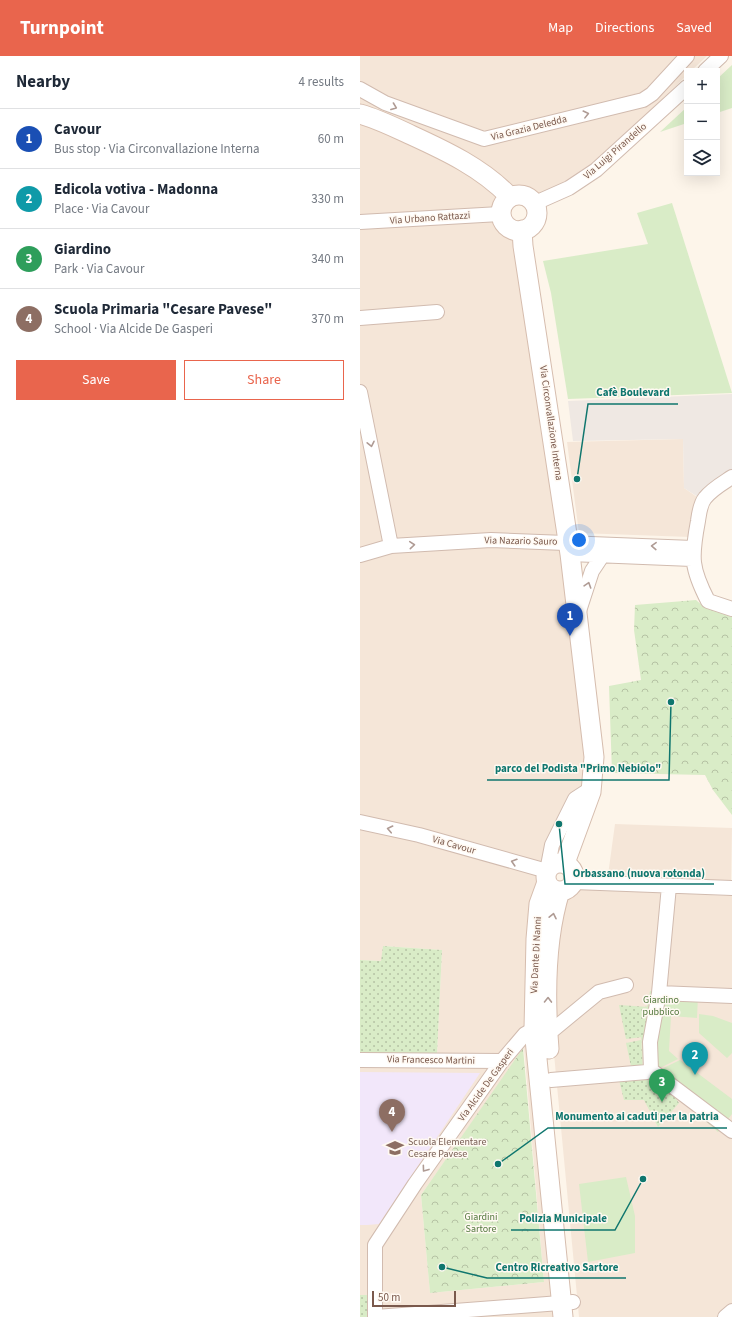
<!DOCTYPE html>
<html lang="en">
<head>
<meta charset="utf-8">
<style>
  body { margin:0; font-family:"Source Sans 3",sans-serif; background:#f6f6f7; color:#1f2937 }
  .controls { position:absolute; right:12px; top:12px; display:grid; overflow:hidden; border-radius:0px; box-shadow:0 4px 16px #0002 }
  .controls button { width:36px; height:36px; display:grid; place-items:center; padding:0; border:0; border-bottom:1px solid #e0e1e3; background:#fff; color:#1f2937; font:20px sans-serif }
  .scale { position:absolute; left:12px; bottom:10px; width:84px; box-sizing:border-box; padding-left:4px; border:2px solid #7a594c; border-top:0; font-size:11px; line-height:14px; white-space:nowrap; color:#7a594c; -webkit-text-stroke:3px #fff9f2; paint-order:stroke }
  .you { position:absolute; left:219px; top:484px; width:14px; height:14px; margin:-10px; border:3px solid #fff; border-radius:50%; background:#1a73e8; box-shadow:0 0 0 6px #1a73e833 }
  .badge { display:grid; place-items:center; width:26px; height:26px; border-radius:50%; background:#e9654d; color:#fff; font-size:13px; font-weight:700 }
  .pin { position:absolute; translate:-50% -33px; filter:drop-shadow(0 1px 2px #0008) }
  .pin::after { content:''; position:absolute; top:21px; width:14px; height:12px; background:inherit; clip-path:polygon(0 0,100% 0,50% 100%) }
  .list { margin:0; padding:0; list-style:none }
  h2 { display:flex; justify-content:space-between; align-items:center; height:52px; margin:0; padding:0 16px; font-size:17px }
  h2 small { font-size:13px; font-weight:400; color:#747a83 }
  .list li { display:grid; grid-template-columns:26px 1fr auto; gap:12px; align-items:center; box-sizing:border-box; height:60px; padding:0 16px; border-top:1px solid #e0e1e3 }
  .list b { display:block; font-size:15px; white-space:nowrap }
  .list p { margin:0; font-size:13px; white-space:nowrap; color:#747a83 }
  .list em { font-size:13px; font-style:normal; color:#747a83 }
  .actions { display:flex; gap:8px; padding:12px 16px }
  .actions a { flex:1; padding:9px 0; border:1px solid #e9654d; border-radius:0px; text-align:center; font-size:14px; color:#e9654d }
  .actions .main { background:#e9654d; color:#fff }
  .icon { flex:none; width:22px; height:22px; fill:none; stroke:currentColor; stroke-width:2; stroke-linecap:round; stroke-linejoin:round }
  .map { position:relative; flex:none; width:372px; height:1261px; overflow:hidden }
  header { display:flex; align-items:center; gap:24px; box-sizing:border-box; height:56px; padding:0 20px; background:#e9654d; color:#fff }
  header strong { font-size:19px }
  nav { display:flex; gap:22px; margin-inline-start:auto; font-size:14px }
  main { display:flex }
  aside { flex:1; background:#fff }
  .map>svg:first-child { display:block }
</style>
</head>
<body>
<header>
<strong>Turnpoint</strong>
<nav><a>Map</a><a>Directions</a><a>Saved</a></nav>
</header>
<main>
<aside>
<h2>Nearby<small>4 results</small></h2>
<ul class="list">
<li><span class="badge" style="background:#1a4fb4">1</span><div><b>Cavour</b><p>Bus stop · Via Circonvallazione Interna</p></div><em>60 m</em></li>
<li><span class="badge" style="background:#0f9aa8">2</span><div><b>Edicola votiva - Madonna</b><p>Place · Via Cavour</p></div><em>330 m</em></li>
<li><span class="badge" style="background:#2e9e5b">3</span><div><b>Giardino</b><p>Park · Via Cavour</p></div><em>340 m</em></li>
<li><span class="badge" style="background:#8d6e63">4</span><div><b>Scuola Primaria &quot;Cesare Pavese&quot;</b><p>School · Via Alcide De Gasperi</p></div><em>370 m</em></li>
</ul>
<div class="actions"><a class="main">Save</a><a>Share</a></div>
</aside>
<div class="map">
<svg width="372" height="1261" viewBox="0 0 372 1261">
  <defs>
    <pattern id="park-crowns" width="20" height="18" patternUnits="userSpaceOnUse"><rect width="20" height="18" fill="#d9ecc7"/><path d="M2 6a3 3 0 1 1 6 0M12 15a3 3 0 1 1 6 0" fill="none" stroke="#b5c2a4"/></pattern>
    <pattern id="garden-dots" width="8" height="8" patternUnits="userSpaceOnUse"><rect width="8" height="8" fill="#d9ecc7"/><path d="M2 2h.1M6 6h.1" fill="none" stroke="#b5c2a4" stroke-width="1.8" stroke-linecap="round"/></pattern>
  </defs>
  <rect width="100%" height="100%" fill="#fdf5ea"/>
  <path fill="#f5e6d8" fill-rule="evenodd" d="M 0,0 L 347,0 L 331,15 L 327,15 L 327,19 L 233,110 L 221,120 L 181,140 L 152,133 L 0,55 Z
    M 0,59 L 84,95 L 140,140 L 135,151 L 138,165 L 144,170 L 154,173 L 229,659 L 224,730 L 214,739 L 177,847 L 202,1261 L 8,1261 L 8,1240 L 0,1239 L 0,997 L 77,998 L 82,894 L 23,890 L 22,905 L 0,904 ZM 164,992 L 184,1226 L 70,1237 L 61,1139 Z
    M 323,383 L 324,432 L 337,441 L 333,456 L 330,481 L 219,477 L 207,386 Z
    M 255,768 L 372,772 L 371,829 L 248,819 Z
    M 214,833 L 372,840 L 372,1261 L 219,1261 L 192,977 L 193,886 L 203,838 Z"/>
  <path fill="#efe8e3" d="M 372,338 L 372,415 L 338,441 L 324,432 L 323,383 L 213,385 L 208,345 Z"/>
  <path fill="#f2e7fa" d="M 0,1016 L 120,1017 L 19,1168 L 7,1169 L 0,1169 Z"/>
  <path fill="#d9ecc7" d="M 372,9 L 372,52 L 357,57 L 357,23 Z
    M 327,51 L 327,67 L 300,76 Z
    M 312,147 L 372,337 L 208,343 L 191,237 L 183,205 L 288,188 L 277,157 Z
    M 290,935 L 338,940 L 337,962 L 311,960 L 309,995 L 318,1003 L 284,1020 L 281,982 Z
    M 339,958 L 353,960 L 372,967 L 372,997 L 367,1002 L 339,977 Z
    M 320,1004 L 372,1043 L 372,1058 L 358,1076 L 291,1018 Z
    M 266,1121 L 275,1160 L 275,1197 L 228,1206 L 219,1128 Z"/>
  <path fill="url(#park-crowns)" d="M 336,544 L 344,551 L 372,560 L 372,759 L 353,734 L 345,719 L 252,717 L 249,630 L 281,624 L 274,574 L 275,549 Z
    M 163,992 L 184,1226 L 70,1237 L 61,1139 Z"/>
  <path fill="url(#garden-dots)" d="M 23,890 L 82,894 L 77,998 L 0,997 L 0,904 L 21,905 Z
    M 259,949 L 289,951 L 283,981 L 266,983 Z
    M 281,984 L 283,1013 L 272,1015 L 266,987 Z
    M 290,1019 L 310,1034 L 319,1047 L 298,1071 L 284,1044 L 264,1044 L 259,1024 Z
    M 0,1239 L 8,1239 L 8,1261 L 0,1261 Z"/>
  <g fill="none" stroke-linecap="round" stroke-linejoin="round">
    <g stroke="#d1bbaf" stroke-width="16">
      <path id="street" d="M 345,15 L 361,0
        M 0,33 L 25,47 L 124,83 L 283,44 L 292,38 L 327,0
        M 176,150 L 182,144 L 209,132 L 236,114 L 327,31
        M 0,166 L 140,158
        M 0,262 L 77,256
        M 0,336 L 31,490
        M 372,421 C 363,427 352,433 345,442 C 340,448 339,458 338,465 C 331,502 331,512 348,545 L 372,553
        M 210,498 L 332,503
        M 0,499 L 31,490 L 131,484 L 333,492
        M 218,558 L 232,515 L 242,500
        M 0,766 L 59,779 L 187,815 L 192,789 L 215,743 L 232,732
        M 214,826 L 372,832
        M 309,830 L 299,937 L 290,986 L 291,1014 L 372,1075
        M 299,937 L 372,940
        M 0,1004 L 142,1005
        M 191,1024 L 287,1016
        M 15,1261 L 15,1189 L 55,1128 L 142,1005 L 165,978 L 174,973 L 194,973 L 239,936 L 266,929
        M 16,1261 L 213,1246
        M 365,1261 L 372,1255"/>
    </g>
    <g stroke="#d6bdae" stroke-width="21">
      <path id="secondary" d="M 0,58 C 18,63 34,71 51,79 C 86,95 122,112 149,140
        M141 157a18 18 0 1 1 36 0a18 18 0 1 1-36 0Z
        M 162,174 L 163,190 L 210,498 L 234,701 L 231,736 L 205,807
        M186 821a14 14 0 1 1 28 0a14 14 0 1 1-28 0Z
        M 187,826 L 179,848 L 176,883 L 174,973 L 203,1261
        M 189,993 C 185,943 185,883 200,835"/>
    </g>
    <use href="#street" stroke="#fff" stroke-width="14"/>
    <use href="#secondary" stroke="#fff" stroke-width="19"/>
  </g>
  <defs><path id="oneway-chevron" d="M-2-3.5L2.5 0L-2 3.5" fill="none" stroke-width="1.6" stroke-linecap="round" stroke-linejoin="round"/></defs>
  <g stroke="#af9b94">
    <use href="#oneway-chevron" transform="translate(34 51) rotate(21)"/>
    <use href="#oneway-chevron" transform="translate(226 58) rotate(-14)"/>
    <use href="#oneway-chevron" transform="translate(11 388) rotate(78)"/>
    <use href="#oneway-chevron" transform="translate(52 489) rotate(-5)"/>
    <use href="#oneway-chevron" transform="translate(294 490) rotate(-178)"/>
    <use href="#oneway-chevron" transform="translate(228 529) rotate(-72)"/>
    <use href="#oneway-chevron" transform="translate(30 773) rotate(-168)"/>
    <use href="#oneway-chevron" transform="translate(154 806) rotate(-163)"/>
    <use href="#oneway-chevron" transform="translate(193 860) rotate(-78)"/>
    <use href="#oneway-chevron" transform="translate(188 944) rotate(-89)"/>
    <use href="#oneway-chevron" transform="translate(65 1113) rotate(126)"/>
  </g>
  <defs>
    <g id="school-bare" transform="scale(1.38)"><path d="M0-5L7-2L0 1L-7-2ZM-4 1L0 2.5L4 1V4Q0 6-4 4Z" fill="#8d6e63" stroke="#fff9f2" stroke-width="2.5" paint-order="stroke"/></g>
  </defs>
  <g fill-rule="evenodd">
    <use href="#school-bare" x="35" y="1092"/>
  </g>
  <g text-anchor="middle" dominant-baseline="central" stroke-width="3" stroke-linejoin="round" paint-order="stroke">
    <g font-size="10" fill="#7a594c" stroke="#fff9f2">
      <text transform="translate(169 72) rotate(-14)">Via Grazia Deledda</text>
      <text transform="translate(255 95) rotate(-41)">Via Luigi Pirandello</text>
      <text transform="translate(70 162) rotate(-4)">Via Urbano Rattazzi</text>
      <text transform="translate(191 367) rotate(82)">Via Circonvallazione Interna</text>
      <text transform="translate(161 485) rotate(1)">Via Nazario Sauro</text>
      <text transform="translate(94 789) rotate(16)">Via Cavour</text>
      <text transform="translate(176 899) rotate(-87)">Via Dante Di Nanni</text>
      <text transform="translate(71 1004) rotate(1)">Via Francesco Martini</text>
      <text transform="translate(126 1029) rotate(-54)">Via Alcide De Gasperi</text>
    </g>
    <g font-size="10" fill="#557a40" stroke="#fff9f2">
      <text x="301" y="944">Giardino<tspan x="301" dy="12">pubblico</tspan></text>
      <text x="121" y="1161">Giardini<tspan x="121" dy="12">Sartore</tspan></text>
    </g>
    <g font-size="10" fill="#785e54" stroke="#fff9f2" text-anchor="start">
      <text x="48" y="1086">Scuola Elementare<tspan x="48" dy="12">Cesare Pavese</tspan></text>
    </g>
  </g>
  <path fill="none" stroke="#0f766e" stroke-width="1.5" d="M217 423L228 348H318M311 646L309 724H127M199 768L205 828H354M138 1108L188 1072H367M283 1123L255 1174H151M82 1211L127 1222H266"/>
  <g fill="#0f766e" stroke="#fff9f2" stroke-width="1.5">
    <circle cx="217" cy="423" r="4"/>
    <circle cx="311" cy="646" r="4"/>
    <circle cx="199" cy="768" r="4"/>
    <circle cx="138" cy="1108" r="4"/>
    <circle cx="283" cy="1123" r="4"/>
    <circle cx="82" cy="1211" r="4"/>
  </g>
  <g font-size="11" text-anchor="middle" font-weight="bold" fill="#0f766e" stroke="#fff9f2" stroke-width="3" stroke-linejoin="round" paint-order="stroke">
    <text x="273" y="340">Cafè Boulevard</text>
    <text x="218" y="716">parco del Podista "Primo Nebiolo"</text>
    <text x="279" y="821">Orbassano (nuova rotonda)</text>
    <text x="277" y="1064">Monumento ai caduti per la patria</text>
    <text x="203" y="1166">Polizia Municipale</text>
    <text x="197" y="1215">Centro Ricreativo Sartore</text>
  </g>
</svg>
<div class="controls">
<button>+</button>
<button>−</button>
<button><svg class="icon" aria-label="layers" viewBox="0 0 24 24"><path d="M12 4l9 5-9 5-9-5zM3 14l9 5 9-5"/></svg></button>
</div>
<div class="scale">50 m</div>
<div class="you"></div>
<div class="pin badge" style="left:210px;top:580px;background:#1a4fb4">1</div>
<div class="pin badge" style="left:335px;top:1019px;background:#0f9aa8">2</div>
<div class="pin badge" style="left:302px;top:1046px;background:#2e9e5b">3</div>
<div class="pin badge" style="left:32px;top:1076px;background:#8d6e63">4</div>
</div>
</main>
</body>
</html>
